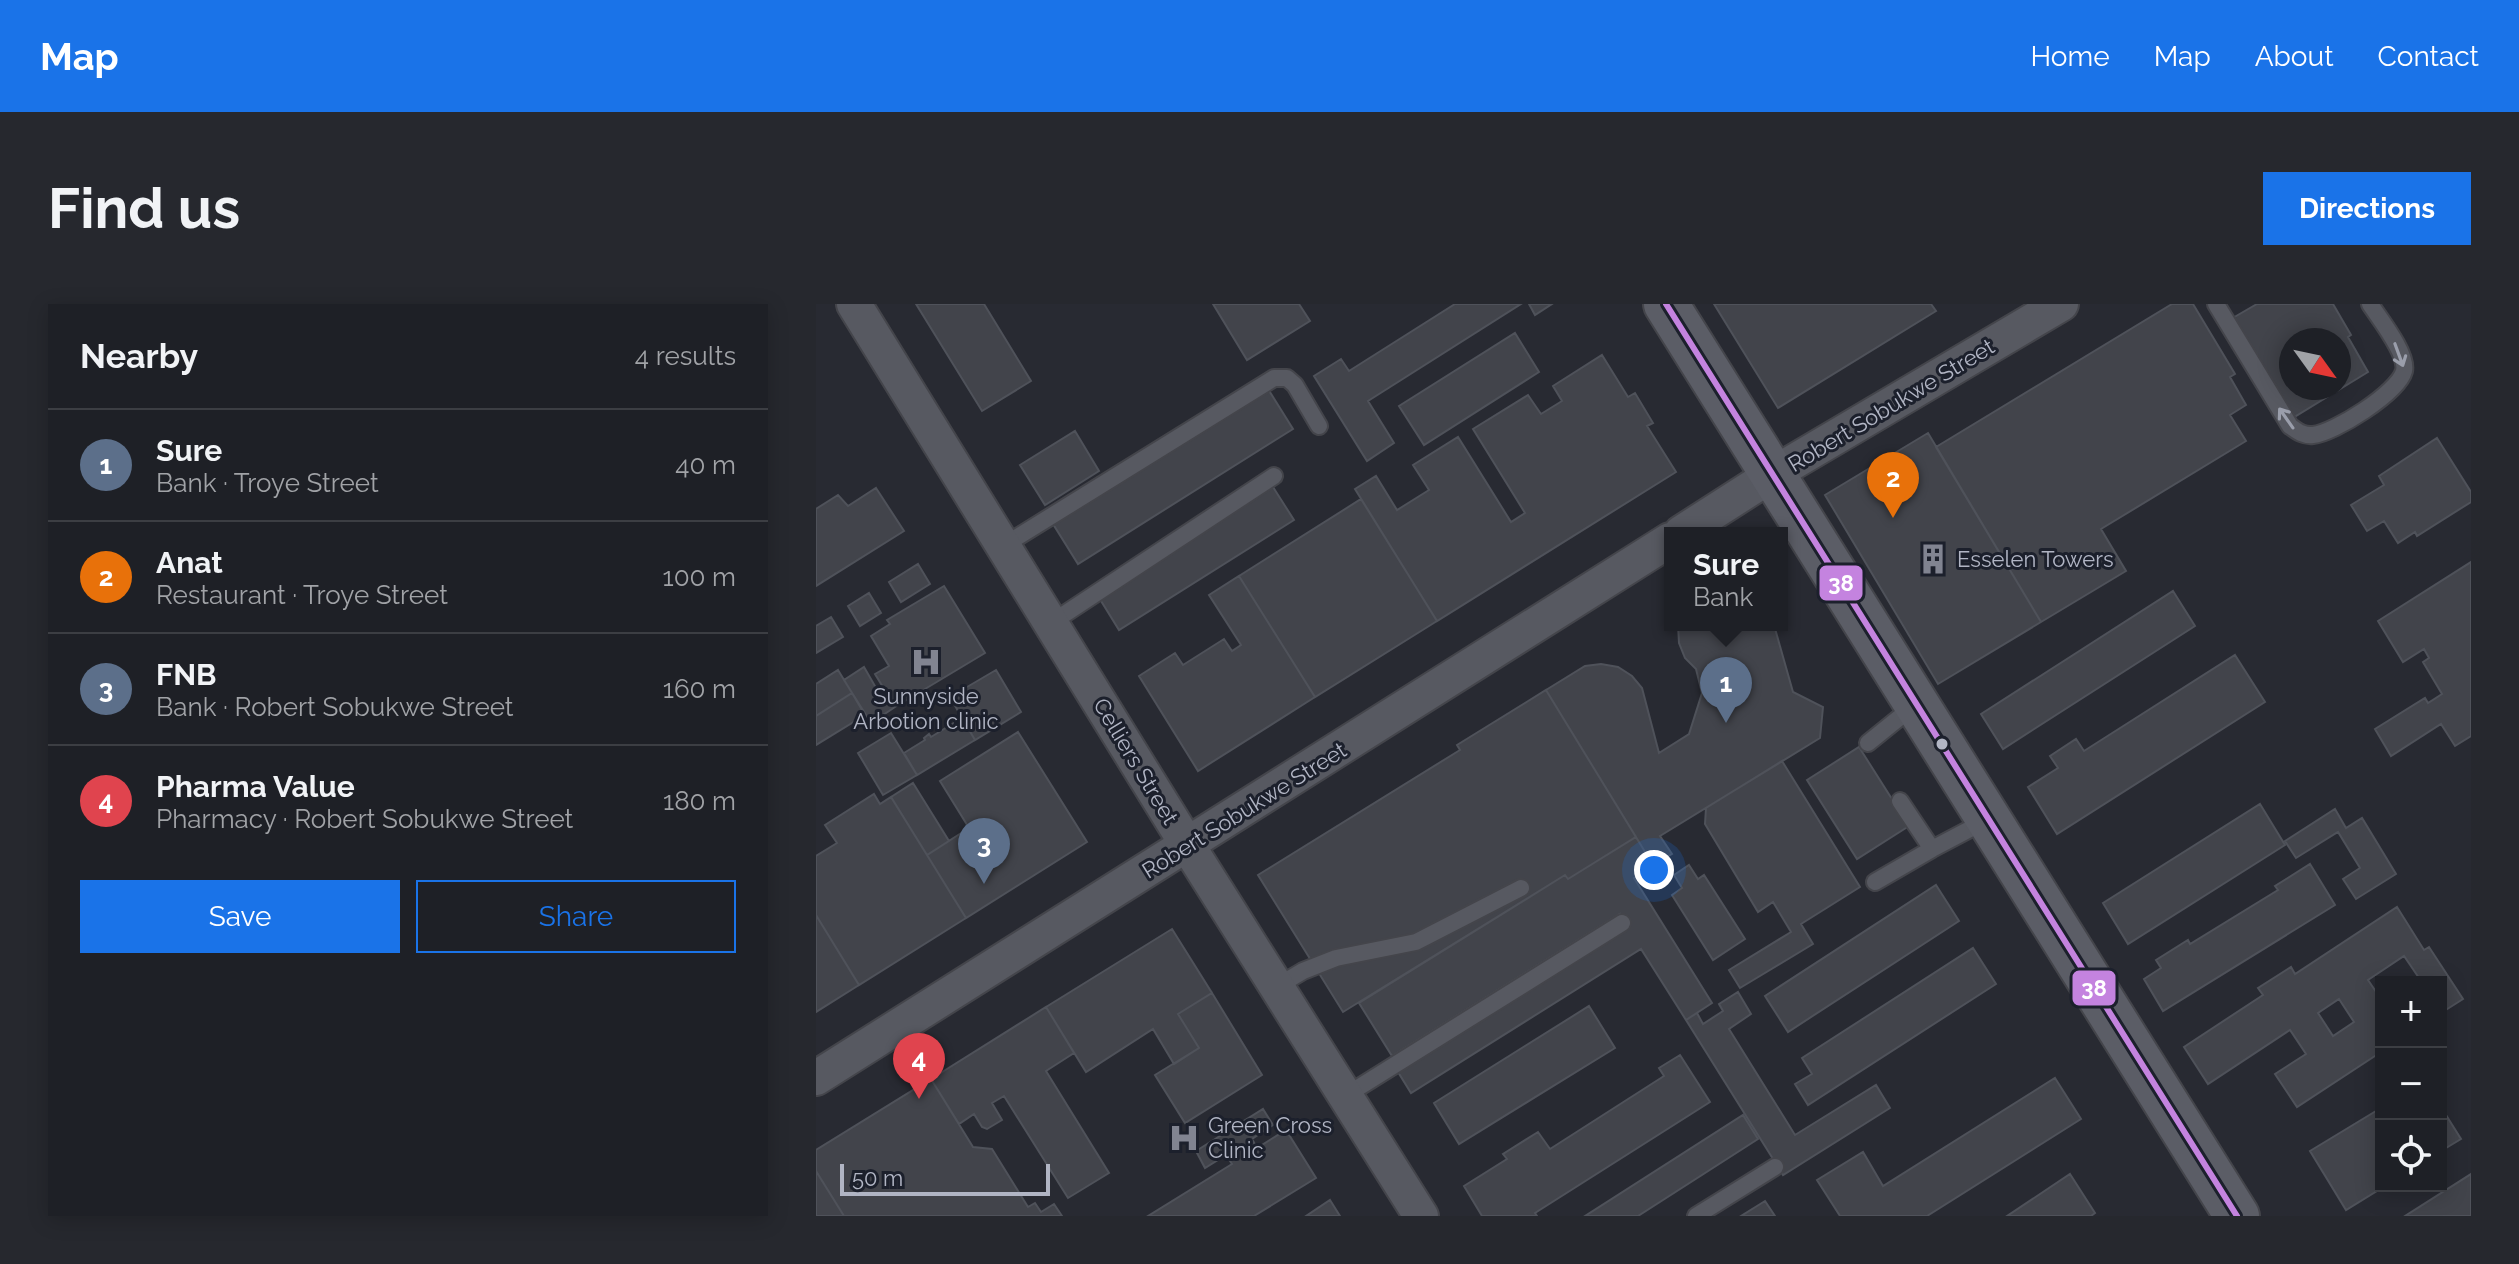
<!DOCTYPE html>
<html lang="en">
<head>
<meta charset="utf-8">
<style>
  body { margin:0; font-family:Raleway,sans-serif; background:#26282e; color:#f1f3f6 }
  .controls { position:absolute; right:24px; bottom:24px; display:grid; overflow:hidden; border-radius:0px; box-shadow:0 4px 20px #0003 }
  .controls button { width:72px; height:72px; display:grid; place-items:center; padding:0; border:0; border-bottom:2px solid #3c3e43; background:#1e2026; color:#f1f3f6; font:40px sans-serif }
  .compass { position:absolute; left:1463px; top:24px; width:72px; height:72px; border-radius:50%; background:#1e2026; box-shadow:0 4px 20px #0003; rotate:123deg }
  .scale { position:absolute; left:24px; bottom:20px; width:210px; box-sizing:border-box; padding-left:8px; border:4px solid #b1b5c4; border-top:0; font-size:22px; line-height:28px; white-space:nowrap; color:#b1b5c4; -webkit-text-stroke:6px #1c202c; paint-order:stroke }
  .you { position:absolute; left:838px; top:566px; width:28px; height:28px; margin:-20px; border:6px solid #fff; border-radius:50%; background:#1a73e8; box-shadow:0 0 0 12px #1a73e833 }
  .badge { display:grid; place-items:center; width:52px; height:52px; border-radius:50%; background:#1a73e8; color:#fff; font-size:26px; font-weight:700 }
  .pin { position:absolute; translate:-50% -66px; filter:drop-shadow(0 2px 4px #0008) }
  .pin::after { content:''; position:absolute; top:42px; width:28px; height:24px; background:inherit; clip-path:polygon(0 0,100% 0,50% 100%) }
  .popup { position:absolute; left:848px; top:223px; width:124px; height:104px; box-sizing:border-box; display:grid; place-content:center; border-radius:0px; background:#1e2026; filter:drop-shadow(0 2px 6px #0005); font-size:26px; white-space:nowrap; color:#a1a3a7 }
  .popup b { font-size:30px; color:#f1f3f6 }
  .popup::after { content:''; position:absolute; left:50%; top:100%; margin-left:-16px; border:16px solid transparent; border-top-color:#1e2026 }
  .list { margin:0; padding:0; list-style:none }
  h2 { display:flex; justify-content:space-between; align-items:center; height:104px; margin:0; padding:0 32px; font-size:34px }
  h2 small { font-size:26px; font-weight:400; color:#a1a3a7 }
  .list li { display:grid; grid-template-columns:52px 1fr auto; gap:24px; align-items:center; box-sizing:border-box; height:112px; padding:0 32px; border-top:2px solid #3c3e43 }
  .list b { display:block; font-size:30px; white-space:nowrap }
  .list p { margin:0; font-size:26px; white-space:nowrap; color:#a1a3a7 }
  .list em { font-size:26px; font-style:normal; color:#a1a3a7 }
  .actions { display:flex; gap:16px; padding:24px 32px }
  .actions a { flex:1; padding:18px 0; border:2px solid #1a73e8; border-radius:0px; text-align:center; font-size:28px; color:#1a73e8 }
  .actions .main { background:#1a73e8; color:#fff }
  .icon { flex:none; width:44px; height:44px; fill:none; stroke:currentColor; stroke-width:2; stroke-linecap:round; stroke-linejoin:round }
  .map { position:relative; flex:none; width:1655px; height:912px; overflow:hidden; border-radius:0px }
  header { display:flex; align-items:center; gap:48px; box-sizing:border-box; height:112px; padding:0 40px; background:#1a73e8; color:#fff }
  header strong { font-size:38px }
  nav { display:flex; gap:44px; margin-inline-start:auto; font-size:28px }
  .intro { display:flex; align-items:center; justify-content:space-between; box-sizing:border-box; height:192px; padding:0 48px }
  h1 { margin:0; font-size:56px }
  .button { padding:20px 36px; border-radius:0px; background:#1a73e8; color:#fff; font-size:28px; font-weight:700 }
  main { display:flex; gap:48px; padding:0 48px }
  aside { flex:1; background:#1e2026; border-radius:0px; box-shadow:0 4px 20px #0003 }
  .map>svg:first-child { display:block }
</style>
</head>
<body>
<header>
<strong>Map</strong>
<nav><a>Home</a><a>Map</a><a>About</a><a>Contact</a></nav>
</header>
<div class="intro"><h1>Find us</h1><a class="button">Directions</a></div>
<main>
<aside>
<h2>Nearby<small>4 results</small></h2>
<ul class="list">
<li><span class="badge" style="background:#5c6f8a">1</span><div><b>Sure</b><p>Bank · Troye Street</p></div><em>40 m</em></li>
<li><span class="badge" style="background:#e8710a">2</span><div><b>Anat</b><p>Restaurant · Troye Street</p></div><em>100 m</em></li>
<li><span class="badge" style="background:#5c6f8a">3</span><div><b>FNB</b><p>Bank · Robert Sobukwe Street</p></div><em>160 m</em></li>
<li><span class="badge" style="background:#e0444e">4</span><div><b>Pharma Value</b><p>Pharmacy · Robert Sobukwe Street</p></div><em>180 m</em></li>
</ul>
<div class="actions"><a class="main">Save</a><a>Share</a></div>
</aside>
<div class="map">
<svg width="1655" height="912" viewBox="0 0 1655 912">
  <rect width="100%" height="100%" fill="#282a32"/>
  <path fill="#42444b" stroke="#4f525a" stroke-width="2" fill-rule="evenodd" d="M 100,0 L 168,0 L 215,77 L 166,107 Z
    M 397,0 L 483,0 L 494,17 L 431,56 Z
    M 639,0 L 705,0 L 552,97 L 578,139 L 551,157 L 498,72 L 525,55 L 533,67 Z
    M 713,0 L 736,0 L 719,11 Z
    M 898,0 L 1115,0 L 1120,7 L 962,104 Z
    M 1356,0 L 1377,0 L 1419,70 L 1414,73 L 1430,101 L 1414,111 L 1430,137 L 1285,225 L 1310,267 L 1225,318 L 1120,143 Z
    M 1441,0 L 1517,0 L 1535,31 L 1532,33 L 1552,68 L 1475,115 L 1415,15 ZM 1475,36 L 1523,36 L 1523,84 L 1475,84 Z
    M 699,29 L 723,68 L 608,141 L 583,102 Z
    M 786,51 L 812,93 L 819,89 L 837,119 L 831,122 L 860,168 L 621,317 L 539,185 L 560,172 L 581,206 L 613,186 L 597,161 L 642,133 L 695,218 L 709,209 L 657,125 L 712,91 L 725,110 L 746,97 L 737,82 Z
    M 452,85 L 477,125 L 262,260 L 237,220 Z
    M 259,127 L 283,167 L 229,201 L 204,161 Z
    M 1112,129 L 1225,318 L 1122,380 L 1009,191 Z
    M 1621,134 L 1655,188 L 1655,198 L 1601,232 L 1599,228 L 1582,239 L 1568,217 L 1551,227 L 1535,201 L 1568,181 L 1563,172 Z
    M 457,183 L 478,216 L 303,326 L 282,292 Z
    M 60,184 L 88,227 L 0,282 L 0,205 L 22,191 L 32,202 Z
    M 545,195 L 621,317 L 499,393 L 423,272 Z
    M 1655,258 L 1655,432 L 1639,442 L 1625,420 L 1575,452 L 1559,425 L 1609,394 L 1612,399 L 1626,390 L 1607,358 L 1613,354 L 1608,345 L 1587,358 L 1562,317 Z
    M 102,260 L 114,280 L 85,298 L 73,278 Z
    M 423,272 L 499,393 L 382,467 L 323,372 L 359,349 L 367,361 L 408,335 L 416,347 L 425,341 L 393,291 Z
    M 128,282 L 169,349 L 79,403 L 59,370 L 73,362 L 55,332 L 74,320 L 71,316 Z
    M 1357,287 L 1379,322 L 1187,445 L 1165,410 Z
    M 53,289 L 65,309 L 44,322 L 32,302 Z
    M 15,313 L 27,333 L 0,349 L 0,322 Z
    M 862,321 L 958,321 L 977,388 L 1007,403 L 1004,434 L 844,532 L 856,550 L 837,561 L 730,386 L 769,362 L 785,360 L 802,363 L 816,372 L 826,384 L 843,449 L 873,430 L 886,389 L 880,365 L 869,354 L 863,339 Z
    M 1419,351 L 1449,398 L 1241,530 L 1212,483 L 1242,464 L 1234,452 L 1260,435 L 1268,447 Z
    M 48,363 L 67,396 L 73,393 L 79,403 L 55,419 L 28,376 Z
    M 22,366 L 36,389 L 0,412 L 0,380 Z
    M 180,366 L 205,408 L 159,436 L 134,393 Z
    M 730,386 L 820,533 L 752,575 L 749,571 L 527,708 L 442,571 L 644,446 L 641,441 Z
    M 36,389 L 49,411 L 0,441 L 0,412 Z
    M 146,414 L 159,436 L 101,471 L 88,449 L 109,436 L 108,434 L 113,430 L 115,433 Z
    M 202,428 L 271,538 L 150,614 L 111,551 L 153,524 L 124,477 Z
    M 75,429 L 101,471 L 67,491 L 42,449 Z
    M 1043,443 L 1093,522 L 1041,555 L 991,476 Z
    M 966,457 L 1044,583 L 985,620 L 997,640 L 924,684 L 913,666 L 975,628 L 957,598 L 942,608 L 889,520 L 890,504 Z
    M 97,479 L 133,537 L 111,551 L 75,493 Z
    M 58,490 L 64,500 L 75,493 L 150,614 L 43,681 L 0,611 L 0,552 L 21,539 L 9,521 Z
    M 1444,500 L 1469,541 L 1312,640 L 1287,599 Z
    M 1519,505 L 1530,524 L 1546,514 L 1580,570 L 1540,595 L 1527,575 L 1544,564 L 1522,528 L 1480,554 L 1469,537 Z
    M 820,533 L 837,561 L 818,574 L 896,699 L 870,716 L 825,645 L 595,789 L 582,768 L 812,624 L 804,610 L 576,752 L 543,699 L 749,571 L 752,575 Z
    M 1494,560 L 1519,601 L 1347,707 L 1328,675 L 1345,664 L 1340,656 L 1372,636 L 1374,640 L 1462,586 L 1459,582 Z
    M 873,561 L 882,575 L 888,571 L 929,635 L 897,656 L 856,591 L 866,584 L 858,571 Z
    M 1120,581 L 1143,617 L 972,728 L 949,692 Z
    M 1581,603 L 1608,646 L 1613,643 L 1647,695 L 1625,709 L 1625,678 L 1598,678 L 1603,674 L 1588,652 L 1552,676 L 1565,695 L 1565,748 L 1481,803 L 1459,770 L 1490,750 L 1474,726 L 1392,780 L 1368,743 L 1447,691 L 1442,684 L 1475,663 L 1479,670 ZM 1523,695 L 1538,718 L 1517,732 L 1502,709 Z
    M 0,611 L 43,681 L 0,708 Z
    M 356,625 L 396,689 L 362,710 L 383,744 L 358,760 L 337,725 L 270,768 L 230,703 Z
    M 1157,644 L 1180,680 L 992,801 L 979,780 L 996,770 L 986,754 Z
    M 922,688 L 935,710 L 913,725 L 979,831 L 1060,781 L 1074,804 L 967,871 L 870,716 L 881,709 L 887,720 L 907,707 L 903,700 Z
    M 396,689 L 446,771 L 369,819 L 339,771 L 383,744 L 362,710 Z
    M 773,702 L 799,744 L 643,840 L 618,799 Z
    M 230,703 L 258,749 L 230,767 L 293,869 L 252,894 L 188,792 L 176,799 L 186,816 L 171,825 L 166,823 L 158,810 L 143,820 L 115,775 Z
    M 864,751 L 894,798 L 719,909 L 721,912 L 666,912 L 648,882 L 691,855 L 687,850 L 722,828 L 734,845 L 848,772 L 843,764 Z
    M 1239,774 L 1265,815 L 1111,912 L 1024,912 L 1001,876 L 1047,848 L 1067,882 Z
    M 115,775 L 157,843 L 176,845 L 212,903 L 219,899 L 225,908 L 238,900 L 246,912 L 28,912 L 0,867 L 0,846 Z
    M 1625,803 L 1645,835 L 1625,847 Z
    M 1565,804 L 1565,882 L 1569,882 L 1530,906 L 1494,847 Z
    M 447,805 L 457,821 L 436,835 L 441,844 L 470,826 L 500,874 L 438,912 L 332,912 L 416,860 L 410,851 L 389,864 L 380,847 Z
    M 927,811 L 942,835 L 822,912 L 769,912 Z
    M 0,867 L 28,912 L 0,912 Z
    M 1254,870 L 1279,909 L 1275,912 L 1191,912 Z
    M 1655,870 L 1655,912 L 1589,912 Z
    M 514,896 L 524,912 L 490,912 Z
    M 949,897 L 959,912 L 925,912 Z"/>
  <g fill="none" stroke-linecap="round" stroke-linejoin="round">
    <g stroke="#44454b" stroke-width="20">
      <path id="service" d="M 1400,0 L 1474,122 C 1481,127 1487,132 1497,131 C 1518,129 1582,89 1588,67 C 1592,50 1563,14 1554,0
        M 187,242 L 458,74 L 471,74 L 479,81 L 503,122
        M 235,319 L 458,172
        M 1052,439 L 1099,401
        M 1084,497 L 1116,545 L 1171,516
        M 1059,578 L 1116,545
        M 460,683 L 487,667 L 520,654 L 600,638 L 705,584
        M 529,792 L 806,619
        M 880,912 L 959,863"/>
    </g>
    <g stroke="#44454b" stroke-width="38">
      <path id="minor" d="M 38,0 L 372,542 L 605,912
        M 865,229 L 957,170 L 1245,0
        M 0,774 L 854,236"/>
    </g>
    <g stroke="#44454b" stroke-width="48">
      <path id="secondary" d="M 850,0 L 1421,912"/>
    </g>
    <use href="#service" stroke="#575961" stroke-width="16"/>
    <use href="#minor" stroke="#575961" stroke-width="34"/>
    <use href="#secondary" stroke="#5b5d66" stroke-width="44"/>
    <g stroke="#1c202c" stroke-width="12">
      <path id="bus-1" d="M 850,0 L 1421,912"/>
    </g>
    <use href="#bus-1" stroke="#c483df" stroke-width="6"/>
  </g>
  <defs><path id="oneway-shaft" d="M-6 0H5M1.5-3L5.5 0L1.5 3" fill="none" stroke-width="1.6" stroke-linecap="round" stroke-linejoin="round" transform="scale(2)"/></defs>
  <g stroke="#9a9eab">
    <use href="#oneway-shaft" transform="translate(1583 51) rotate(70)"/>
    <use href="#oneway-shaft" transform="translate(1470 114) rotate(-125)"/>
  </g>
  <defs>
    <g id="building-bare" transform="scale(2.4)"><path d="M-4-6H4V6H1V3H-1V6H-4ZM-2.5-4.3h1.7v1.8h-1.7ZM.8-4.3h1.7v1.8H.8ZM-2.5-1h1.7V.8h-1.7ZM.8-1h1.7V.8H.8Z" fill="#818491" stroke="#1c202c" stroke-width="2.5" paint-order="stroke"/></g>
    <g id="hospital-bare" transform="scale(2.4)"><path d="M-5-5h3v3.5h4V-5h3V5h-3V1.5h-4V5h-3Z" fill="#818491" stroke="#1c202c" stroke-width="2.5" paint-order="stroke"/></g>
  </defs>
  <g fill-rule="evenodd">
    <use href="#building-bare" x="1117" y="255"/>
    <use href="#hospital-bare" x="110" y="358"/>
    <use href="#hospital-bare" x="368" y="834"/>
  </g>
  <circle fill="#b1b5c4" stroke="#1c202c" stroke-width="3" cx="1126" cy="440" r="7"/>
  <g text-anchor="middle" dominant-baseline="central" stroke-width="6" stroke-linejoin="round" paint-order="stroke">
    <g font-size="22" fill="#b1b5c4" stroke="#1c202c">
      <text transform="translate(1075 101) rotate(-31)">Robert Sobukwe Street</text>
      <text transform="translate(320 457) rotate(59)">Celliers Street</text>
      <text transform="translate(428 506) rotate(-32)">Robert Sobukwe Street</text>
    </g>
    <g font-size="22" fill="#b1b5c4" stroke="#1c202c" text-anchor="start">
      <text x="1141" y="255">Esselen Towers</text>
      <text x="110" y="392" text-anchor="middle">Sunnyside<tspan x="110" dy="25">Arbotion clinic</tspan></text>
      <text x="392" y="821">Green Cross<tspan x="392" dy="25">Clinic</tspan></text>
    </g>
  </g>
  <g stroke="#1c202c" stroke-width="3">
    <rect x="1002" y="260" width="46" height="38" rx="8" fill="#c483df"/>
    <rect x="1255" y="665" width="46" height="38" rx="8" fill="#c483df"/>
  </g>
  <g font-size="22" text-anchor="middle" font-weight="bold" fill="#fff">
    <text x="1025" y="287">38</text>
    <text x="1278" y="692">38</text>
  </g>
</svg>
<div class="controls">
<button>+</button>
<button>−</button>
<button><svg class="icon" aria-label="locate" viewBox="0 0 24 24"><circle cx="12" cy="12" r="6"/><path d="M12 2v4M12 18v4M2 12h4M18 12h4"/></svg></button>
</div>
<svg class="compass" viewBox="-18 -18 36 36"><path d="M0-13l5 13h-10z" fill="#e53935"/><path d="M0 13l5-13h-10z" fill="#a1a3a7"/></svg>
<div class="scale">50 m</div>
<div class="you"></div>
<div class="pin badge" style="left:910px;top:419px;background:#5c6f8a">1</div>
<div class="popup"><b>Sure</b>Bank</div>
<div class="pin badge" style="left:1077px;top:214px;background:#e8710a">2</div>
<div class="pin badge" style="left:168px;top:580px;background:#5c6f8a">3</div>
<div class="pin badge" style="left:103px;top:795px;background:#e0444e">4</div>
</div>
</main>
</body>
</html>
